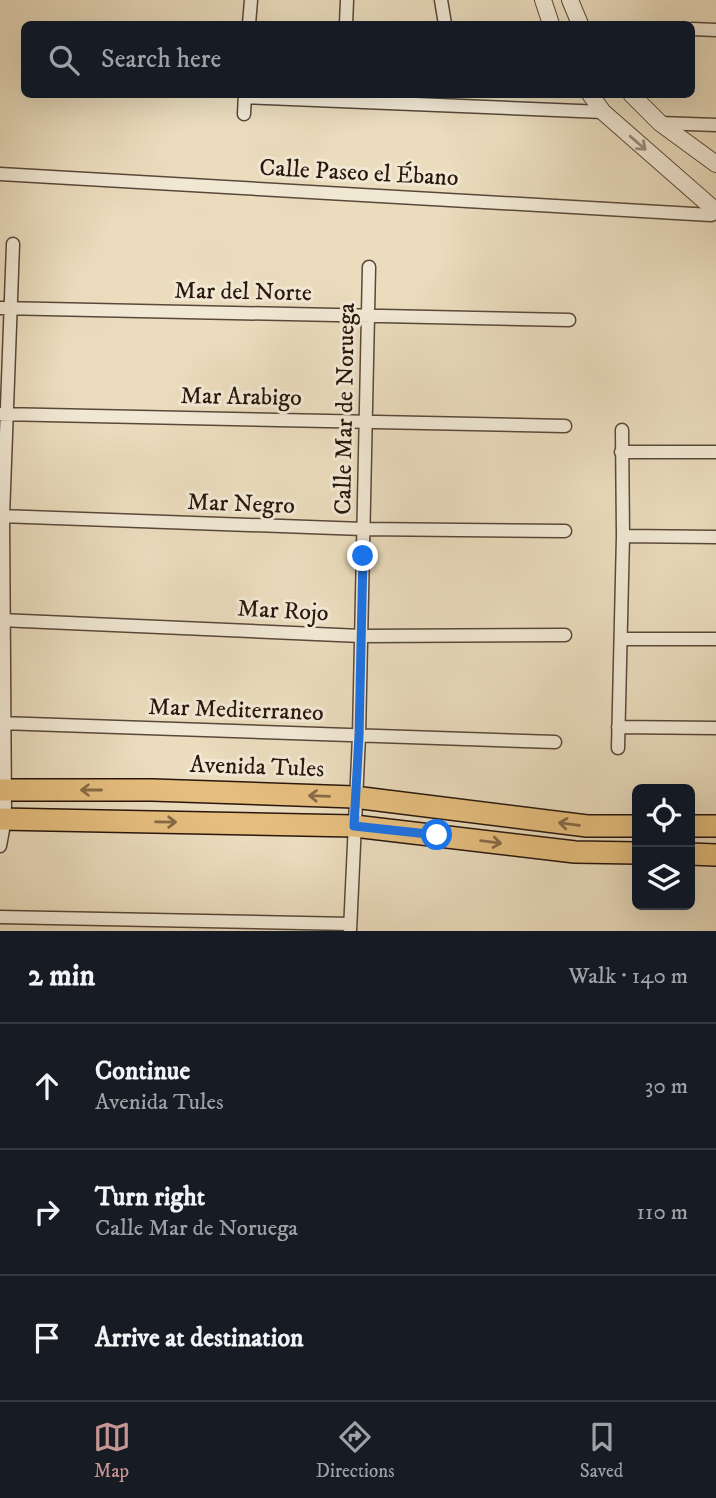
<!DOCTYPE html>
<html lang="en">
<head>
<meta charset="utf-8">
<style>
  body { margin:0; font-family:"IM FELL DW Pica",serif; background:#242831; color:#f1f3f6 }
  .controls { position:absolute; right:21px; bottom:21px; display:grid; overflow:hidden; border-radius:10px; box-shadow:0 7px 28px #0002 }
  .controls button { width:63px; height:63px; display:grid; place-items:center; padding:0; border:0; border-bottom:2px solid #363941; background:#171b24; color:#f1f3f6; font:35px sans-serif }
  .stop { position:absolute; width:21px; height:21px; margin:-16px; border:5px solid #1a73e8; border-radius:50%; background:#fff }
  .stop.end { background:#1a73e8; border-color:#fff; box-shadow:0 2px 7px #0008 }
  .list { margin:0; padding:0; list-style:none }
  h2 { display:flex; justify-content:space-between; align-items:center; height:91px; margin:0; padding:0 28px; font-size:30px }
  h2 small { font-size:23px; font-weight:400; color:#9ea1a6 }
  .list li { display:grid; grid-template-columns:46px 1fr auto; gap:21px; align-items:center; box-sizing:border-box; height:126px; padding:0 28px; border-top:2px solid #363941 }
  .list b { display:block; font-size:26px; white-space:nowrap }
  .list p { margin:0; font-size:23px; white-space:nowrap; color:#9ea1a6 }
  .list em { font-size:23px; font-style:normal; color:#9ea1a6 }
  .icon { flex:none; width:38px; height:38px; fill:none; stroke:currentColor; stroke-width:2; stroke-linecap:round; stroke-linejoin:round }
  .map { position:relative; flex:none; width:716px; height:931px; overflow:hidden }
  .search { position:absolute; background:#171b24; box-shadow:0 7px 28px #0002; left:21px; right:21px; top:21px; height:77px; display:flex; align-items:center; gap:18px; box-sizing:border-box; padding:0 24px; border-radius:10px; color:#9ea1a6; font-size:26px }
  .sheet { height:469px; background:#171b24 }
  nav { display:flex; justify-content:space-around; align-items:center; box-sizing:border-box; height:98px; border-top:2px solid #363941; background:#171b24; font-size:19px; color:#9ea1a6 }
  nav a { display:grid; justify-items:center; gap:4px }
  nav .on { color:#c59692 }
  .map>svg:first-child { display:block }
</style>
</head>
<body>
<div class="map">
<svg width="716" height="931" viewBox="0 0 716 931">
  <rect width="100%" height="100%" fill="#eadcbd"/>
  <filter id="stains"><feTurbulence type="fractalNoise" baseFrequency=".00286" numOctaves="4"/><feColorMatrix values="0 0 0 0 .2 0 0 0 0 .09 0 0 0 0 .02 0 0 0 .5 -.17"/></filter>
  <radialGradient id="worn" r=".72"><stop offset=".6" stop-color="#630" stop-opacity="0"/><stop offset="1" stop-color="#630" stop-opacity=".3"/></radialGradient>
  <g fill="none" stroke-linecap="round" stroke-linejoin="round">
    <g stroke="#594839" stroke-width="15">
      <path id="minor" d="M 441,0 L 445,24
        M 249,24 L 251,0
        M 346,24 L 347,0
        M 692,29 L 716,30
        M 245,97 L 603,112
        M 244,114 L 245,94
        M 660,123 L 716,125
        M 0,174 L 711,215 L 716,213
        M 0,308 L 569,320
        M 0,414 L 565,426
        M 621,452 L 716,452
        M 0,516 L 363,529 L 565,531
        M 623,536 L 716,537
        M 0,620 L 361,636 L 565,635
        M 621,639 L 716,639
        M 0,723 L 555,742
        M 618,727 L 716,728
        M 618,748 L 623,536 L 622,430
        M 0,846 L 5,819 L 3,516 L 13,244
        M 0,917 L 350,924
        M 350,931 L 359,736 L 369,267"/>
    </g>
    <g stroke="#594839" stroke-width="18">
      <path id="tertiary" d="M 543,0 L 551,24
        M 570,0 L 580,24
        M 590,94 L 603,112 L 716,211
        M 631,94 L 660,123 L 716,164"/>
    </g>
    <g stroke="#29170d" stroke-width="24">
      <path id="primary" d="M 0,790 L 152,790 L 354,797 L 587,826 L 637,826
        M 0,819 L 354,826 L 575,852 L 637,853
        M 690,826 L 716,826
        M 690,854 L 716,855"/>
    </g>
    <use href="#minor" stroke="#f1e8d4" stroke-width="12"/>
    <use href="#tertiary" stroke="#f1e8d4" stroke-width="16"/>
    <use href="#primary" stroke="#e5be7e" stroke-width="21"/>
  </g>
  <defs><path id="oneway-shaft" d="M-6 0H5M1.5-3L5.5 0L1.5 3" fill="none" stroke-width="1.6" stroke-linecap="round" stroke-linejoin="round" transform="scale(1.75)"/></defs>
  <use stroke="#978a7a" href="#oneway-shaft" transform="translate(638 143) rotate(41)"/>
  <g stroke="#876a46">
    <use href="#oneway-shaft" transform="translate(91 790) rotate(-180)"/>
    <use href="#oneway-shaft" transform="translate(319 796) rotate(-178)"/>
    <use href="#oneway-shaft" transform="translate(166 822) rotate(1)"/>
    <use href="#oneway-shaft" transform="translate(569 824) rotate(-173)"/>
    <use href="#oneway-shaft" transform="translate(491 842) rotate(7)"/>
  </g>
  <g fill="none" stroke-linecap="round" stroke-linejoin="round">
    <path stroke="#1a73e8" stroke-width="9" d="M 363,556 L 359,736 L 354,826 L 437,835"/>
  </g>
  <g text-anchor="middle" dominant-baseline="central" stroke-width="6" stroke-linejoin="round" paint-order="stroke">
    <g font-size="24" fill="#29170d" stroke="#f1e8d4">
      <text transform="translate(359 173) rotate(3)">Calle Paseo el Ébano</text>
      <text transform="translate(243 292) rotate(1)">Mar del Norte</text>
      <text transform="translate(241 397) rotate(1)">Mar Arabigo</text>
      <text transform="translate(345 409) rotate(-89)">Calle Mar de Noruega</text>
      <text transform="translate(241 504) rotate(2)">Mar Negro</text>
      <text transform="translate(283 611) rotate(3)">Mar Rojo</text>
      <text transform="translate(236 710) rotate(2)">Mar Mediterraneo</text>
      <text transform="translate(257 767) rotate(2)">Avenida Tules</text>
    </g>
  </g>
  <rect width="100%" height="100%" filter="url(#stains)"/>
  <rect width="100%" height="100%" fill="url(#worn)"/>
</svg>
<div class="controls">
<button><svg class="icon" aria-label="locate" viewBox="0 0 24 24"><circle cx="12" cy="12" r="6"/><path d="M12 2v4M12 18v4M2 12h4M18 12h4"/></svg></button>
<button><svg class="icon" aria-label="layers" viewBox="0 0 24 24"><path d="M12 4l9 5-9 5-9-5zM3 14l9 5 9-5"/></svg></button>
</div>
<div class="stop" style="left:437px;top:835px"></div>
<div class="stop end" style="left:363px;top:556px"></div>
<div class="search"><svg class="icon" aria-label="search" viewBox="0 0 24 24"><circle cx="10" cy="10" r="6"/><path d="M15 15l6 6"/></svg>Search here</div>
</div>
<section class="sheet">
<h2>2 min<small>Walk · 140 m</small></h2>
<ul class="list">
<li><svg class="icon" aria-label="ahead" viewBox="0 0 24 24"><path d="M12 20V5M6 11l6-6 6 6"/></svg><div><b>Continue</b><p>Avenida Tules</p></div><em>30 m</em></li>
<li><svg class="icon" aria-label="right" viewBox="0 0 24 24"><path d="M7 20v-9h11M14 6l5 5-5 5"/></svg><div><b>Turn right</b><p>Calle Mar de Noruega</p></div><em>110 m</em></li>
<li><svg class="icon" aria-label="arrive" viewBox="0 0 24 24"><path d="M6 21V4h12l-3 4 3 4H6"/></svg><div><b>Arrive at destination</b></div></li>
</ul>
</section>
<nav>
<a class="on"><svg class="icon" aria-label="map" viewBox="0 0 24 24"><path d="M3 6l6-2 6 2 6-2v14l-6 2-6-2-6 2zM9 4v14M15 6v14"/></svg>Map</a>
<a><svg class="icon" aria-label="directions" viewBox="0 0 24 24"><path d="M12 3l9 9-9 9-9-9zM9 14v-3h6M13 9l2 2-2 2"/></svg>Directions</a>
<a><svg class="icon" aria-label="saved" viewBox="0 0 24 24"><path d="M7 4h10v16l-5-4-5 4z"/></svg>Saved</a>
</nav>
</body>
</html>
